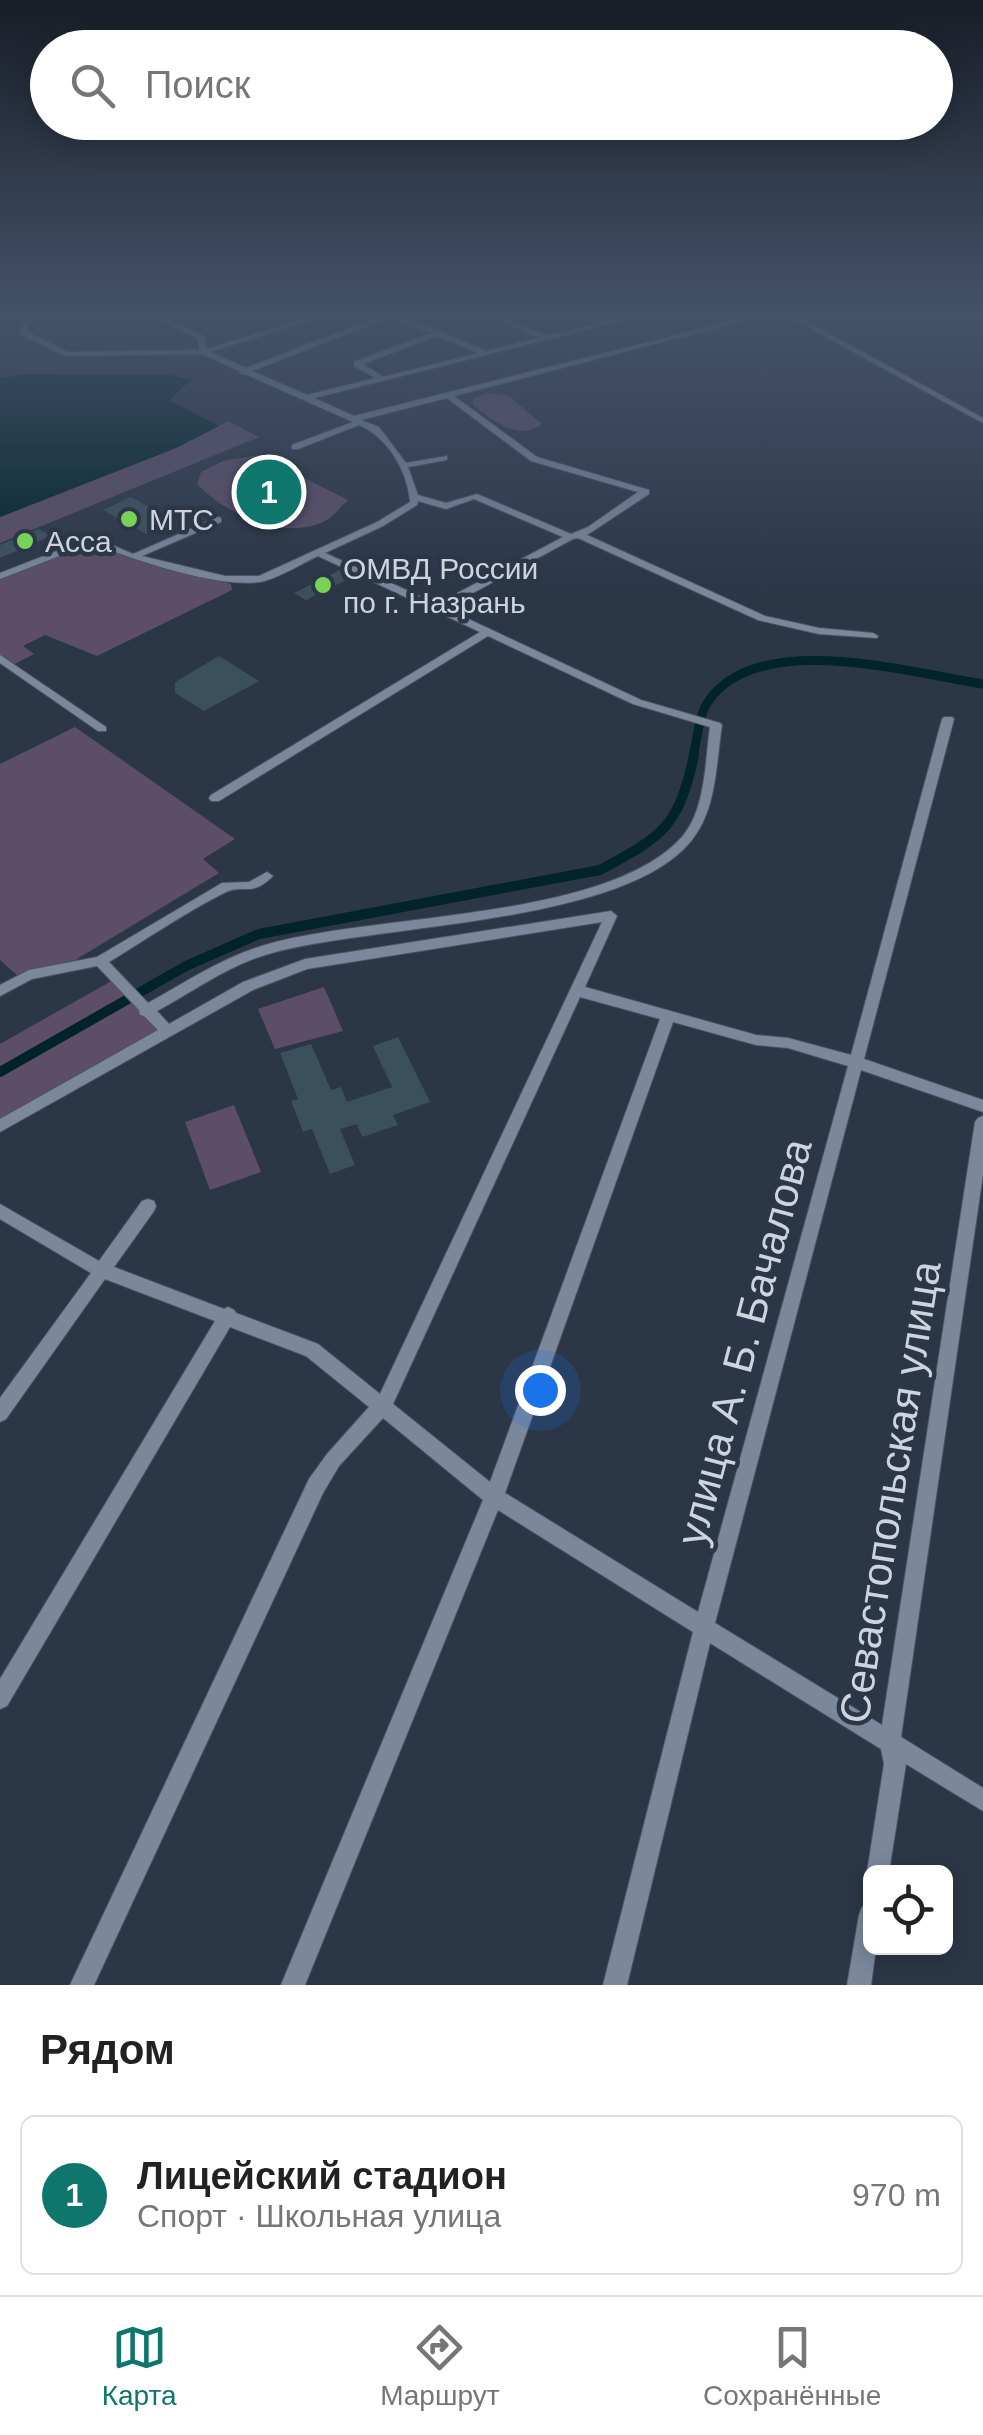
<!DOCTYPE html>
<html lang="ru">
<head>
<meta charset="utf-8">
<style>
  body { margin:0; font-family:Arial,sans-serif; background:#f6f6f6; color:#222 }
  .controls { position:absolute; right:30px; bottom:30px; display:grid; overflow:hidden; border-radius:15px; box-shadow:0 5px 25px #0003 }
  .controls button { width:90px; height:90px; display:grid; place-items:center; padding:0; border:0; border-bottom:2px solid #e0e0e0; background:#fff; color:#222; font:50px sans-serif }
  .you { position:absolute; left:540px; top:1390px; width:35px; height:35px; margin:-25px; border:8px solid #fff; border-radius:50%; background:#1a73e8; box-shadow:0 0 0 15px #1a73e833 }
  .badge { display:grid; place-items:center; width:65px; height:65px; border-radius:50%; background:#0f766e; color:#fff; font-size:32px; font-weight:700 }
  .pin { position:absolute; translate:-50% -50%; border:5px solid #fff; box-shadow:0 2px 10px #0006 }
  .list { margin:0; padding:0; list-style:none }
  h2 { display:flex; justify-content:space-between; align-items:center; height:130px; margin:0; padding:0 40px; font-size:42px }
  h2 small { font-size:32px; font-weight:400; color:#767676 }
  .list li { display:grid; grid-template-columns:65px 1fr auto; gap:30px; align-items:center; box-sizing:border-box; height:160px; margin:0 20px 20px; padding:0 20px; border:2px solid #e0e0e0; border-radius:15px }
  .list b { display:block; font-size:38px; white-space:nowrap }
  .list p { margin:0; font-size:32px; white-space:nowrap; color:#767676 }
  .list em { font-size:32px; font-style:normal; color:#767676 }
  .icon { flex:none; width:55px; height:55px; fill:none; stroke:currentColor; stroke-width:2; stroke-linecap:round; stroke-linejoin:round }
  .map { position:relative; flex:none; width:983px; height:1985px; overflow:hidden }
  .search { position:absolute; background:#fff; box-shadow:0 5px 25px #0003; left:30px; right:30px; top:30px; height:110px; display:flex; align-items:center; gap:25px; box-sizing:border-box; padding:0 35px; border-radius:55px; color:#767676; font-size:38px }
  .sheet { height:310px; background:#fff }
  nav { display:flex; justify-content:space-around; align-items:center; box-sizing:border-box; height:140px; border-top:2px solid #e0e0e0; background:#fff; font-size:28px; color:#767676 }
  nav a { display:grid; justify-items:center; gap:5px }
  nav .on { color:#0f766e }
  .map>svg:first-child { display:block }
</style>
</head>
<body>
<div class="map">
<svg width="983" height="1985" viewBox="0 0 983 1985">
  <rect width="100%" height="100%" fill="#2b3647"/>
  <path fill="#5c4e69" d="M 489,393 L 509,396 L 542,424 C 516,442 494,421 473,405 L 474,398 Z
    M 228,421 L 259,437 L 0,543 L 0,517 L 176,448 Z
    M 259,455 L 348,500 L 348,501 C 339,506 336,516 325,521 C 286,541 226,515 197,484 L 201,472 L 223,461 Z
    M 90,544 L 224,582 L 231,584 L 232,590 L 97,656 L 45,635 L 23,646 L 34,654 L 13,665 L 0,656 L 0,578 Z
    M 75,727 L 235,839 L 203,859 L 219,873 L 67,965 L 18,976 L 0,960 L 0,764 Z
    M 115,979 L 168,1032 L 0,1126 L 0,1044 Z
    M 324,987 L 343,1031 L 275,1049 L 258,1009 Z
    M 234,1105 L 261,1172 L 210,1190 L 185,1122 Z"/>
  <path fill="#00242a" d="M 24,374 L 172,375 L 191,380 L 169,400 L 219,426 L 176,448 L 0,517 L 0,378 Z"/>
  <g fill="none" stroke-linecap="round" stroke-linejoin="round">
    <path stroke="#00242a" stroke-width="9" d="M 693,757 C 697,742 698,719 706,705 C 753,627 909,673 983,684"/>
    <path stroke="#00242a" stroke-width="10" d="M 0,1072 L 186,966 L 259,934 L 600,870 C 664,835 678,828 694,755"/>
  </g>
  <path fill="#3b505d" d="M 131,497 L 175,521 L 146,534 L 103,510 Z
    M 39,529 L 51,536 L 0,558 L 0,545 Z
    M 340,570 L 352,577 L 306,600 L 294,593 Z
    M 219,656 L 259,681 L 204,711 L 175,693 L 175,682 Z
    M 398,1037 L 430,1102 L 393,1115 L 398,1125 L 362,1137 L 357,1124 L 340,1129 L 355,1165 L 330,1174 L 312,1129 L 303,1132 L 291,1101 L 298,1099 L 280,1053 L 311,1044 L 331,1090 L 341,1087 L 347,1102 L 392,1087 L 373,1046 Z"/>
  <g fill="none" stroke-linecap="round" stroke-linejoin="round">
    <g stroke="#4b5462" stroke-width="2">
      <path id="minor" d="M 28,314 L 35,314 L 26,331 L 67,352 L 199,350 L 198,339 L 149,314 L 157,314 L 204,336 L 206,349 L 321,314 L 331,314 L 210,352 L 246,368 L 386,314 L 396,314 L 487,351 L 539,338 L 486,314 L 494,314 L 546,336 L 598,324 L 574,314 C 586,314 596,321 607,321 C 621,322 635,313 650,314 L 314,398 L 354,416 L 760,314 L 771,314 L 454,396 L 537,457 L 649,490 L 649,494 L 587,535 L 765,616 L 819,628 L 873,633 L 878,636 L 877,638 L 819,634 L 758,620 L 578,538 L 573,539 L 445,608 L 641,700 L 720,723 L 722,725 C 716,763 717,810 691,841 C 623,925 377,924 272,953 C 230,964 194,991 157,1011 L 169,1024 L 243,982 L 305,959 L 611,911 L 617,916 L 585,987 L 756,1035 L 788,1038 L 851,1055 L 942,719 L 944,717 L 952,717 L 954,719 L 864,1059 L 983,1100 L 983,1112 L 861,1070 L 715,1623 L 882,1725 L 975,1122 L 978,1118 L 983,1116 L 983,1174 L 901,1737 L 983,1788 L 983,1811 L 906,1764 L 889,1872 L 870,1872 L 870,1880 L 867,1872 L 884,1764 L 881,1749 L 710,1643 L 627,1985 L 603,1985 L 693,1632 L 498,1510 L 305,1985 L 281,1985 L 483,1500 L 383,1418 L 339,1466 L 323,1493 L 94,1985 L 70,1985 L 309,1479 L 327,1454 L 369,1407 L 306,1356 L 230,1327 L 7,1706 L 0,1709 L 0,1679 L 215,1321 L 105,1279 L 6,1419 L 0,1422 L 0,1398 L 91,1273 L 0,1219 L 0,1204 L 99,1261 L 142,1201 L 148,1199 L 154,1201 L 156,1206 L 154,1211 L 114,1267 L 224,1309 L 228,1307 L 234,1310 L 236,1313 L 318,1344 L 380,1394 L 602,922 L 307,969 L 253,990 L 0,1132 L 0,1119 L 158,1030 L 144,1016 L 140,1015 L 139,1010 L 97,966 L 32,979 L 0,996 L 0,985 L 29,970 L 97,957 L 222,883 L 249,882 L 267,872 L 273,876 C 251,898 244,883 224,893 C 184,913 147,939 109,962 L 148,1003 C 186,982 223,957 265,945 C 373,913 607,921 682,837 C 706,809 705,761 710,727 L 633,704 L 488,636 L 219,801 L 211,801 L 209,798 L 211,795 L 480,632 L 318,556 C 301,564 277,579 260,582 C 217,588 133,560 93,543 L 0,579 L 0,573 L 90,538 L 96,538 L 133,554 L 218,517 L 221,518 L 221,522 L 142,556 L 225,576 L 259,576 L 377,522 L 410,502 C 408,472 388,437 359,425 L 298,449 L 292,449 L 292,445 L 353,422 L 245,374 L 240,374 L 240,371 L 202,354 L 66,356 L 19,334 ZM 391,317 L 431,333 L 354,362 L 354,366 L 376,378 L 307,395 L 252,371 ZM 437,336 L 479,353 L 383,377 L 363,364 ZM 447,398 L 531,461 L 638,492 L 588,527 L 571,534 L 477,494 L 446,503 L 418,495 L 408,467 L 447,460 L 447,456 L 406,463 L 379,427 L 361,420 ZM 474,499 L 563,537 L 437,604 L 325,553 L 383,526 L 417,505 L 418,501 L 446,509 ZM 580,997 L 660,1019 L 490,1482 L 393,1404 ZM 673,1022 L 756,1045 L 788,1048 L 848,1066 L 698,1612 L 505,1493 Z
        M 784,314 L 793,314 L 983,418 L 983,423 Z
        M 0,655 L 106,727 L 106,731 L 98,731 L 0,663 Z
        M 870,1904 L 870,1948 L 876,1948 L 871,1985 L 847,1985 L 859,1915 L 862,1907 Z"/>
    </g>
    <use href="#minor" fill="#7b889c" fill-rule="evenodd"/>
  </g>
  <linearGradient id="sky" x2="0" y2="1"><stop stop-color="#181e27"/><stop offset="0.53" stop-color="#445269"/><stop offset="1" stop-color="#445269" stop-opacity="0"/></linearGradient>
  <rect width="983" height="592" fill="url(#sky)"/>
  <g fill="#7ad157" stroke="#2b3647" stroke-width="4">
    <circle cx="129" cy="519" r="10"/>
    <circle cx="25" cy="541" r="10"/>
    <circle cx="323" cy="585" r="10"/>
  </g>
  <g text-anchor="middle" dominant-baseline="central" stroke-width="9" stroke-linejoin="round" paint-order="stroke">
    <g font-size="30" fill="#cdd4df" stroke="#2b3647" text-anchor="start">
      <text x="149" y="519">МТС</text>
      <text x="45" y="541">Асса</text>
      <text x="343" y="568">ОМВД России<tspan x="343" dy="34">по г. Назрань</tspan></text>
    </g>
    <g font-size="42" fill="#cdd4df" stroke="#2b3647">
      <text transform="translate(744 1342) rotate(-75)">улица А. Б. Бачалова</text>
      <text transform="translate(890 1492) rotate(-81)">Севастопольская улица</text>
    </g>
  </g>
</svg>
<div class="controls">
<button><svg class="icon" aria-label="locate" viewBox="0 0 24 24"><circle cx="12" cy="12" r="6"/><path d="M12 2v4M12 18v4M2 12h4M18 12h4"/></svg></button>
</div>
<div class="you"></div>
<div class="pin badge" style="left:269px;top:492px">1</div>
<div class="search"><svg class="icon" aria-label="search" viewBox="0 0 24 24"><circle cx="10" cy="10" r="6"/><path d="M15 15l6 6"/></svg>Поиск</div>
</div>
<section class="sheet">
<h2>Рядом<small></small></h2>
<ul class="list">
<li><span class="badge">1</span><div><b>Лицейский стадион</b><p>Спорт · Школьная улица</p></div><em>970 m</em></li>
</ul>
</section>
<nav>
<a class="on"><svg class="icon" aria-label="map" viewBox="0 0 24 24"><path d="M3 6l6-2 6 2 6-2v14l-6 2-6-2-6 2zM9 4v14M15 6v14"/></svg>Карта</a>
<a><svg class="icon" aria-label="directions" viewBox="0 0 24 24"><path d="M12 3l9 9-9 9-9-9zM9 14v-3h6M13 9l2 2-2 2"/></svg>Маршрут</a>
<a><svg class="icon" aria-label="saved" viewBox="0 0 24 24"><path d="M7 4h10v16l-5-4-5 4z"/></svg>Сохранённые</a>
</nav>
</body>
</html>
